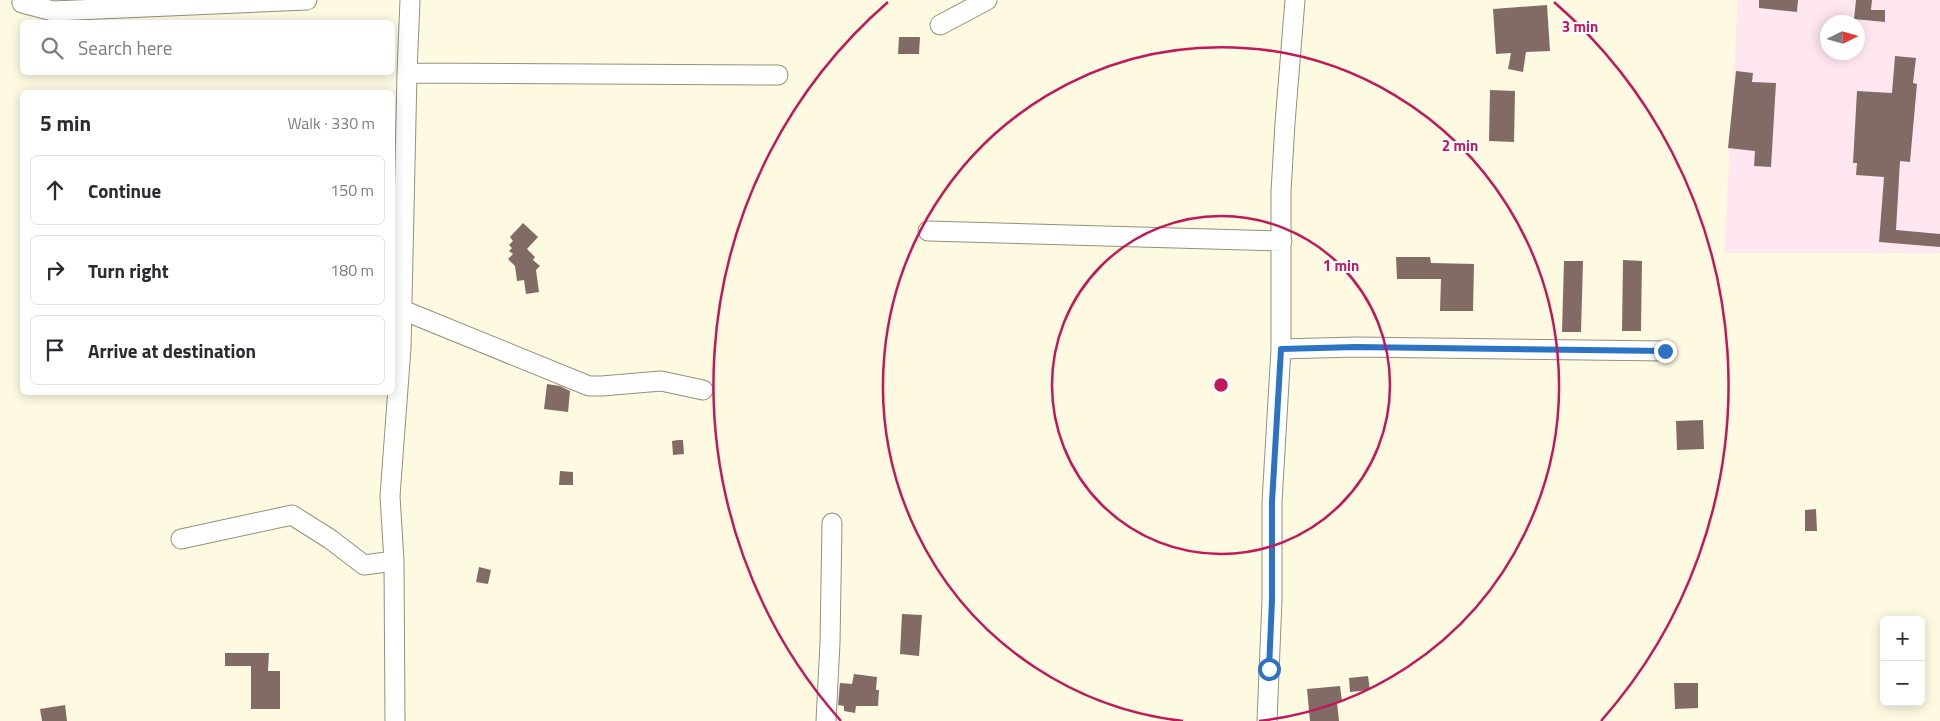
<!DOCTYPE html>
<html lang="en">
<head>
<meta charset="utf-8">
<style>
  body { margin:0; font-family:"Titillium Web",sans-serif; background:#f7f7f7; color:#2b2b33 }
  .controls { position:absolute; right:15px; bottom:15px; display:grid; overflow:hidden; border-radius:8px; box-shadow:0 2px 12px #0003 }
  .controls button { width:45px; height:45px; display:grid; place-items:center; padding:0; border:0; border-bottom:1px solid #e1e1e2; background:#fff; color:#2b2b33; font:25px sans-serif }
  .compass { position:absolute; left:1820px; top:15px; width:45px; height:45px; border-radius:50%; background:#fff; box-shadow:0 2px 12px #0003; rotate:85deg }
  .stop { position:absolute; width:15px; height:15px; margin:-11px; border:4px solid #2d73c4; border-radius:50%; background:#fff }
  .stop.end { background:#2d73c4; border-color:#fff; box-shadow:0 1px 5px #0008 }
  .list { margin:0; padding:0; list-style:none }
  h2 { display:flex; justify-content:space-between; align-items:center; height:65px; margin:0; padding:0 20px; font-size:21px }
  h2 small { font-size:16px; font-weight:400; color:#7c7c81 }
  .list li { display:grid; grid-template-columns:32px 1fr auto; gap:15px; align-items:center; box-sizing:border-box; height:70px; margin:0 10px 10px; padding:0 10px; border:1px solid #e1e1e2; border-radius:8px }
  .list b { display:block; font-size:19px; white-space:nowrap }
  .list em { font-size:16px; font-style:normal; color:#7c7c81 }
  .icon { flex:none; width:28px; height:28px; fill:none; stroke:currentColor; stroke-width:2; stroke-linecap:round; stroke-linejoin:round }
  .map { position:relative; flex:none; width:1940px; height:721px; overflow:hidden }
  .search { position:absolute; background:#fff; box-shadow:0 2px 12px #0003; left:20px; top:20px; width:375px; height:55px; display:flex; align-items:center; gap:12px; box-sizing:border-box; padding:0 18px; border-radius:8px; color:#7c7c81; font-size:19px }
  .panel { position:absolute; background:#fff; box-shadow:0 2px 12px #0003; left:20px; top:90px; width:375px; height:305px; border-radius:8px }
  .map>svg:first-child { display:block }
</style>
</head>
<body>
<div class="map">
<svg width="1940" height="721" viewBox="0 0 1940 721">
  <rect width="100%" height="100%" fill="#fef9e1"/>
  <path fill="#ffe7f1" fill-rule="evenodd" d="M 1738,0 L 1940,0 L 1940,253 L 1724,253 ZM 1828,22 L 1858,22 L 1858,52 L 1828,52 Z"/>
  <path fill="#826b65" d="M 1759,0 L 1798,0 L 1797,12 L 1759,8 Z
    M 1856,0 L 1872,0 L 1871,10 L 1885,10 L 1885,22 L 1854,19 Z
    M 1547,5 L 1550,51 L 1526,52 L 1523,72 L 1508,69 L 1511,53 L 1496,54 L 1493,9 Z
    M 899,37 L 920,37 L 919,54 L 898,54 Z
    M 1895,56 L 1916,58 L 1913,83 L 1917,84 L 1910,162 L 1900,161 L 1896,230 L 1940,234 L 1940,247 L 1879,242 L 1884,177 L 1856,175 L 1857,163 L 1853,163 L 1857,91 L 1892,93 Z
    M 1736,71 L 1753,73 L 1752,82 L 1776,83 L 1771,167 L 1754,166 L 1755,151 L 1728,148 Z
    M 1490,90 L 1515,91 L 1514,142 L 1489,141 Z
    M 523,223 L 538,237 L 527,249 L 535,257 L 533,260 L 540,266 L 536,270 L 539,292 L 526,294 L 524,280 L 517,281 L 515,266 L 508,259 L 513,254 L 509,251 L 512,248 L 509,245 L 513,241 L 510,237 Z
    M 1396,257 L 1430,257 L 1431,263 L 1474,264 L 1473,311 L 1440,311 L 1441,279 L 1397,279 Z
    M 1623,260 L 1642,261 L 1641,331 L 1622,331 Z
    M 1564,261 L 1583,261 L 1581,332 L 1562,332 Z
    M 547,384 L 560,386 L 570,391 L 568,412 L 544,409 Z
    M 1703,420 L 1704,449 L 1677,450 L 1676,421 Z
    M 678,440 L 683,440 L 684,454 L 673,455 L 672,441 Z
    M 560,471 L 573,472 L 573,485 L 559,485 Z
    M 1816,509 L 1817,531 L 1805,531 L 1805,510 Z
    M 479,567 L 491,570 L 488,584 L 476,582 Z
    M 902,614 L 922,615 L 919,656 L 900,654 Z
    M 225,653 L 269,653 L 268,671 L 280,671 L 280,709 L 251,709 L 251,666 L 225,666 Z
    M 854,674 L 877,677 L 876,690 L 879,690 L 878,706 L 856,706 L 855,713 L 844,711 L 844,706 L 838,705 L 840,683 L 852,684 Z
    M 1368,676 L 1370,690 L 1350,692 L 1349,678 Z
    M 1674,683 L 1698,683 L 1698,708 L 1675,709 Z
    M 1340,686 L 1342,701 L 1337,702 L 1339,721 L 1310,721 L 1307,689 Z
    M 65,705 L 67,721 L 42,721 L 40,709 Z"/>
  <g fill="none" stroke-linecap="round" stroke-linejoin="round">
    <g stroke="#95907b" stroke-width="21">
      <path id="minor" d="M 22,0 L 22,3 L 53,11 L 307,0
        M 940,25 L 987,0
        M 407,73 L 778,75
        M 928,231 L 1282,241
        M 400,309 L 589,386 L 602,386 L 661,381 L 703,390
        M 1281,349 L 1356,347 L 1665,351
        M 181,539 L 292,515 L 330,539 L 364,565 L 394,561
        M 395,721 L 394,561 L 390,496 L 401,348 L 407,73 L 410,0
        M 826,721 L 830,643 L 832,523
        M 1267,721 L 1272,600 L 1272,502 L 1281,349 L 1281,192 L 1285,123 L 1295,0"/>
    </g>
    <use href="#minor" stroke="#fff" stroke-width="19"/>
  </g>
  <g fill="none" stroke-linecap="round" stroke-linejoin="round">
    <path stroke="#2d73c4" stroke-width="6" d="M 1269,669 L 1272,600 L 1272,502 L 1281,349 L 1356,347 L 1665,351"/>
  </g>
  <g fill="none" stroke="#c2185b" stroke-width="2.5">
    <circle cx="1221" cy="385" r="169"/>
    <path d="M1183 721A338 338 0 1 1 1259 721"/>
    <path d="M841 721A507 507 0 0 1 888 2M1554 2A507 507 0 0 1 1601 721"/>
  </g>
  <circle cx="1221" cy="385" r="8" fill="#c2185b" stroke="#fff" stroke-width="2.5"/>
  <g font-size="15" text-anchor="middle" font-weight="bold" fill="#c2185b" stroke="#fff" stroke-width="4" stroke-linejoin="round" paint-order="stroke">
    <text x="1580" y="32">3 min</text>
    <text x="1460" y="151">2 min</text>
    <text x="1341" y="271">1 min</text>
  </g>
</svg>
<div class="controls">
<button>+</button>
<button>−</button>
</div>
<svg class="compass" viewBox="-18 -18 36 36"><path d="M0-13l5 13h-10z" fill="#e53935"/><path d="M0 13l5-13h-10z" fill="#7c7c81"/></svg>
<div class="stop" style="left:1269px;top:669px"></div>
<div class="stop end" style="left:1665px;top:351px"></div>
<div class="search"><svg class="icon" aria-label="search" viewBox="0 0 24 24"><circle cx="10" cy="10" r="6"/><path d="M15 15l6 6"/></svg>Search here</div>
<section class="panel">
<h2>5 min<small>Walk · 330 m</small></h2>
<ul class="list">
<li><svg class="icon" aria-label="ahead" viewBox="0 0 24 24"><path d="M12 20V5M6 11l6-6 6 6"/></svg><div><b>Continue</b></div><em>150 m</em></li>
<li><svg class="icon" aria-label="right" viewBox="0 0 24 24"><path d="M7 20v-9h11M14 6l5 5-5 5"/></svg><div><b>Turn right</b></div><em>180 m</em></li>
<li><svg class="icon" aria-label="arrive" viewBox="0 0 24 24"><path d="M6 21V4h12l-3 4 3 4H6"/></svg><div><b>Arrive at destination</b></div></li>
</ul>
</section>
</div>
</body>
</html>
